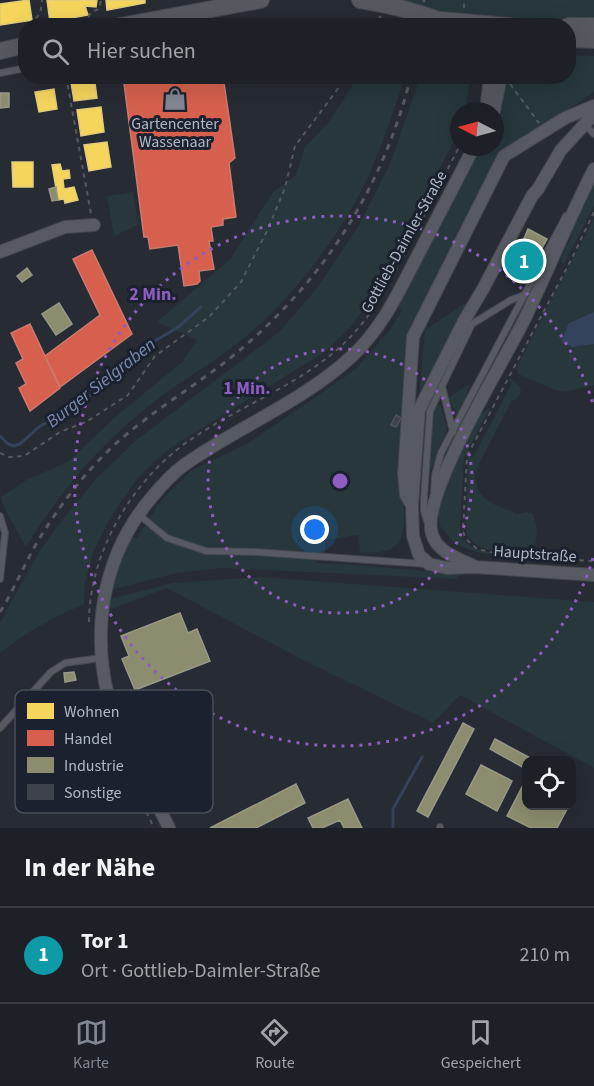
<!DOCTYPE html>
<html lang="de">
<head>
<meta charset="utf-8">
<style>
  body { margin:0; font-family:"Source Sans 3",sans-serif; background:#2a2d32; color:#f1f3f6 }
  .controls { position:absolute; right:18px; bottom:18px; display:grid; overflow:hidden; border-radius:12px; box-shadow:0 6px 24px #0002 }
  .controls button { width:54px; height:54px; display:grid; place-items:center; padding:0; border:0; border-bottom:2px solid #3b3e43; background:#1d2026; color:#f1f3f6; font:30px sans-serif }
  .compass { position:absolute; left:450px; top:102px; width:54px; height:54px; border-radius:50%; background:#1d2026; box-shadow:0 6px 24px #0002; rotate:276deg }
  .you { position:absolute; left:315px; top:530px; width:21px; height:21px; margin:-15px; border:4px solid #fff; border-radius:50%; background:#1a73e8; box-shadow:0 0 0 9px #1a73e833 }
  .badge { display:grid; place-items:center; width:39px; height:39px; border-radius:50%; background:#808692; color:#fff; font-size:20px; font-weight:700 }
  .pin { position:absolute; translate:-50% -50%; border:3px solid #fff; box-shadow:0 2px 6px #0006 }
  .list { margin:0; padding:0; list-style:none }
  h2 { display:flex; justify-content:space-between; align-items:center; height:78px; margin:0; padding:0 24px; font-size:26px }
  h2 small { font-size:20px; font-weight:400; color:#a0a3a7 }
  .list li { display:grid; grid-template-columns:39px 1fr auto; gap:18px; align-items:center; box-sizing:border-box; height:96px; padding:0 24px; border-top:2px solid #3b3e43 }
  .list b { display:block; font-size:22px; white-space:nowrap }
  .list p { margin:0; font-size:20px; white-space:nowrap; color:#a0a3a7 }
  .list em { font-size:20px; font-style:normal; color:#a0a3a7 }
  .icon { flex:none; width:33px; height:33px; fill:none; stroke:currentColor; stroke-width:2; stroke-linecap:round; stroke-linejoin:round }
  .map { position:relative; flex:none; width:594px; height:828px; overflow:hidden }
  .search { position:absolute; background:#1d2026; box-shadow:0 6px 24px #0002; left:18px; right:18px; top:18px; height:66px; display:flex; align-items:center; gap:15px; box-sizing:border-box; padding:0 21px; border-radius:24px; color:#a0a3a7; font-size:22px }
  .sheet { height:174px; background:#1d2026 }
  nav { display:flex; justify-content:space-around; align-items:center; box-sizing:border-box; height:84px; border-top:2px solid #3b3e43; background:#1d2026; font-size:16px; color:#a0a3a7 }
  nav a { display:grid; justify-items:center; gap:3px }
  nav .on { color:#808692 }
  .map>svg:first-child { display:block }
</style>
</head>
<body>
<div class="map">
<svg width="594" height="828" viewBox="0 0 594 828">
  <rect width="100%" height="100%" fill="#272b33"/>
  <path fill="#27373b" d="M 398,0 L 594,0 L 594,19 L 486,18 L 444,13 Z
    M 569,55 L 594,56 L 594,92 L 502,154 L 414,325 L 402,493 C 404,510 409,542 389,550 C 380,553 370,552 360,553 L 358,535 L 325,540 L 325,555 L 318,557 L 316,562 L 321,564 L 346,564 L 458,574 L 457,579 L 221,568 L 177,573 L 111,590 L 120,560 L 131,537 L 137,538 L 162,499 L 192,470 L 247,444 L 356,369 L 392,327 L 402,310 L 398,307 L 480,147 L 495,147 L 495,117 L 507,77 L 568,76 Z
    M 358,77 L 405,77 C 394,110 383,143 369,175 C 343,232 292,300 243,339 C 214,363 180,381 150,405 C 100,444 59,493 26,547 L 4,508 L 1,497 L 28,479 L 68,462 L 113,419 L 182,362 L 197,340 L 157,322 L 230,259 L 273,192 L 296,175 L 305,147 L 328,123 Z
    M 420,77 L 470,77 L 466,109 L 465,111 L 459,111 L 459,129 L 456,137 L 378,289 L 351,327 L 326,351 L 167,450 L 137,479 L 112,515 L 94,550 L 85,583 L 84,604 C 54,618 25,632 0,653 L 0,623 L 23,580 L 39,552 L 56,528 L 95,480 L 135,441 L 279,332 L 317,288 L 359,225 L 391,162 Z
    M 594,181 L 594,206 L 564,264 L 560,261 L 570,239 L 574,225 Z
    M 133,192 L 138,225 L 114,236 L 107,196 Z
    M 594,218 L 594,312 L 569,323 L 573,347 L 594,344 L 594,385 L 565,392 L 555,390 L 518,374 L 516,368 Z
    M 471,299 L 420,396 L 419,396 L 425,330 Z
    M 511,378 L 520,387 L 521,392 L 516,400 L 512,400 L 475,472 C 475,501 494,504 517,514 L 526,512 L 532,513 C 539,526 538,542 531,554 C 511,554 474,554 466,532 L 468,459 L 469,456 L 473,457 L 512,383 L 509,381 Z
    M 469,384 L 466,398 L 457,415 L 448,398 Z
    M 440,404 L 447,427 L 446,435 L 428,477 L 432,415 L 434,408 Z
    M 491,406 L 464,459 L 460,530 C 465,554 490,550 507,557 L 476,552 L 455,544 L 440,526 L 438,515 L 442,489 L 479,416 Z
    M 260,577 L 594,602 L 594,768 L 460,695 L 433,723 L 301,659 L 167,588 L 107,611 L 109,599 L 173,583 Z"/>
  <path fill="#35425b" d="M 594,312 L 594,344 L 573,347 L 561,342 L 569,323 Z"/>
  <path fill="#f6d55c" stroke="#e1cc7c" stroke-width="1.5" d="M 29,0 L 32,20 L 0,25 L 0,4 Z
    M 47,0 L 97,0 L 96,7 L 85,6 L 88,15 L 50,22 Z
    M 106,0 L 145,0 L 145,3 L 107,10 Z
    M 70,76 L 94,76 L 97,98 L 74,101 Z
    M 54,89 L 57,109 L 39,112 L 35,92 Z
    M 101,107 L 104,132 L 81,136 L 77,110 Z
    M 107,142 L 111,167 L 89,171 L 84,145 Z
    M 12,162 L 33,162 L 33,187 L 13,187 Z
    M 60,164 L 62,171 L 69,170 L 70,178 L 63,179 L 64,189 L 74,187 L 78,200 L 65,203 L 64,199 L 58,200 L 52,165 Z"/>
  <path fill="#d6604d" stroke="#cb7a71" stroke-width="1.5" d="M 123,76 L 223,76 L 235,158 L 229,163 L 236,217 L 223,219 L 223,225 L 211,227 L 213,241 L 209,241 L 214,269 L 199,271 L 200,281 L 197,284 L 184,286 L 178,245 L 150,249 L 148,237 L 144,237 Z
    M 92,250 L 132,334 L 60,387 L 45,356 L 100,315 L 73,259 Z
    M 30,324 L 60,388 L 30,411 L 19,388 L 26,384 L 16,363 L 23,359 L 11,333 Z"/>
  <path fill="#8c8c6e" stroke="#979988" stroke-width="1.5" d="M 0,93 L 9,93 L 9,107 L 0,108 Z
    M 56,187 L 58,200 L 52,201 L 49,189 Z
    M 528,229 L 547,239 L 541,250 L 539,249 L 523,280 L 510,273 L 525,242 L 523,241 Z
    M 27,268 L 32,275 L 22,282 L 17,276 Z
    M 59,303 L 72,324 L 56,335 L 42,314 Z
    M 180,613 L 188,633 L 197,629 L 210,661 L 135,690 L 122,659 L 129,656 L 121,636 Z
    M 74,672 L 76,680 L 65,682 L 64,673 Z
    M 463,723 L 474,729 L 428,817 L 417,811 Z
    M 495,739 L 534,760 L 526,760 L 526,769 L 490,749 Z
    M 481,765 L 512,781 L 497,811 L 466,794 Z
    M 296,784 L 305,803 L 256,828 L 210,828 Z
    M 522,787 L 526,789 L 526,806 L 560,806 L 567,809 L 557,828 L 531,828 L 507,816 Z
    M 348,799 L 362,828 L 344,828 L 340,820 L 322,828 L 313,828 L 308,818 Z"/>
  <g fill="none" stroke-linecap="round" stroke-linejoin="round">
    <path stroke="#35425b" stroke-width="3" d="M 0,436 L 8,444 L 14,446 L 20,444 L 40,426 L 65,414 L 111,380 L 123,365 L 130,362 L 151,343 L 177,328 L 201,307
      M 393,828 L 393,809 L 422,757"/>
  </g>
  <path fill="#3e424a" stroke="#4f535b" stroke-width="1.5" d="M 396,415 L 401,418 L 396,427 L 391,425 Z"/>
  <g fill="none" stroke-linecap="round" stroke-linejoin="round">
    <g stroke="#43464c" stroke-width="8">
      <path id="lane" d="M 0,73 L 26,68
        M 584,124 L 594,134
        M 442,386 L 453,432
        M 434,491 L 435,475 L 441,453 L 566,216
        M 138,514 L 167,538 L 206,551 L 256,552 L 426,564
        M 0,516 L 5,533 L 0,579
        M 427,521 L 424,511 L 424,497 L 430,411 L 472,324 L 511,300 L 524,295
        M 0,728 L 51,672 L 65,663 L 101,658
        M 440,827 L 440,828"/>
    </g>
    <g stroke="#43464c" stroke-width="14">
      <path id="street" d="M 486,111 L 490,76
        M 494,111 L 501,76
        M 594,114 L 561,150 L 538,189 L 532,196 L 483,289 L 464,321 L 419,410 L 412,505 L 413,536 L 419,555 L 429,564 L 447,568 L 475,567 L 594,575
        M 0,252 L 65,227 L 94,225
        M 410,502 L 406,495 L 404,474 L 413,337 L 504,156 L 565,118 L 594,106
        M 474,566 C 459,559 437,552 432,534 C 419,495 508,356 527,314 C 550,266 570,216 594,169
        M 169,828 C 156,802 144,776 131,751 C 123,734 113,715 108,696 C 91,626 104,553 152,497 C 161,486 172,474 184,465 C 238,427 302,402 351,357 C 383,328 400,289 420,251 C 438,216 456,182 474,147"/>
    </g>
    <g stroke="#43464c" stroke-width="18">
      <path id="secondary" d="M 360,0 C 391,5 424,13 453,26
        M 441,20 L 510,26
        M 120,26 L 261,0
        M 568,26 L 594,26
        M 568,39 L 594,40
        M 0,51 L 26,45"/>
    </g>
    <path stroke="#55595f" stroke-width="2" stroke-dasharray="4.5 4.5" stroke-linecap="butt" d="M 464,8 L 464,0
      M 34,26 L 33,20 C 41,16 41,9 42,0
      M 89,26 L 88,18 L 91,12 L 99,9 L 101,0
      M 373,26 L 381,16
      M 66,76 L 91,214
      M 510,84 L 539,123
      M 594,212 L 572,258 L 467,456 L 463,531 L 465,538 L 477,549 L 513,557 L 594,561
      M 415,233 L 459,147
      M 0,453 L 9,457 L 24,456 L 60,432 L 86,422 L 128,395 L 155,356 L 209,317 L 241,282 L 267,231 L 285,188 L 295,146 L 337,90 L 344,76
      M 89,622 C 89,550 136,474 196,436 C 243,405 298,385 340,347 C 373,318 393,276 413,238
      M 119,755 L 154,828"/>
    <use href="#lane" stroke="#575a62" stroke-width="6"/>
    <use href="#street" stroke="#575a62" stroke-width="12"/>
    <use href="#secondary" stroke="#565960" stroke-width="16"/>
    <path stroke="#56595f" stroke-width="3" stroke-dasharray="6 6" stroke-linecap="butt" d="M 421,26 L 424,0
      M 0,612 C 15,588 26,560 41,536 C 59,507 81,478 105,454 C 144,415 192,389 234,355 C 323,282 383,188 411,76"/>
  </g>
  <g fill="none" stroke="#8e5dc1" stroke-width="3" stroke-dasharray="3 6">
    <circle cx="340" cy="481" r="132"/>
    <path d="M593 558A265 265 0 1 1 593 404"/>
  </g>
  <defs>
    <g id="shop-bare" transform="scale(1.8)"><path d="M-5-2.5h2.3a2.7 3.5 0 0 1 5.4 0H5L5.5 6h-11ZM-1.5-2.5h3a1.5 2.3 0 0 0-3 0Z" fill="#808692" stroke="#1b212e" stroke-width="2.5" paint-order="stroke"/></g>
  </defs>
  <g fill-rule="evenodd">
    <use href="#shop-bare" x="175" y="99"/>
  </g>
  <g text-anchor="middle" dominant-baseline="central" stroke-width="6" stroke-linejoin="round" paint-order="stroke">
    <g font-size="16" fill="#b0b7c5" stroke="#1b212e">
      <text x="175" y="124">Gartencenter<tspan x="175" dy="18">Wassenaar</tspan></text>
    </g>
    <g font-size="16" fill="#b0b7c5" stroke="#1b212e">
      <text transform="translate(404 242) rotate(-61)">Gottlieb-Daimler-Straße</text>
      <text transform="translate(535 554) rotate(4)">Hauptstraße</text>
    </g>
    <g font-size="18" font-style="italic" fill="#798bac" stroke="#1b212e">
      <text transform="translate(101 383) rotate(-38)">Burger Sielgraben</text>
    </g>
  </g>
  <rect x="15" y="690" width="198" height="123" rx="9" fill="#1b212e" stroke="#484e5b" stroke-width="1.5"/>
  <rect x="27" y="703" width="27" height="16" fill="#f6d55c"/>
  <rect x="27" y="730" width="27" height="16" fill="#d6604d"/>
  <rect x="27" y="757" width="27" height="16" fill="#8c8c6e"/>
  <rect x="27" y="784" width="27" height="16" fill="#3e424a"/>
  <g font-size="16" fill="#b0b7c5">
    <text x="64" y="717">Wohnen</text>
    <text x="64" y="744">Handel</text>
    <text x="64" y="771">Industrie</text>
    <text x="64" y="798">Sonstige</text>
  </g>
  <circle cx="340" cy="481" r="9" fill="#8e5dc1" stroke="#1b212e" stroke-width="3"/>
  <g font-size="18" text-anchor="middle" font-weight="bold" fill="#8e5dc1" stroke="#1b212e" stroke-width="6" stroke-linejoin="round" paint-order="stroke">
    <text x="153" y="300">2 Min.</text>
    <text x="247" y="394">1 Min.</text>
  </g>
</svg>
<div class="controls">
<button><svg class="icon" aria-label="locate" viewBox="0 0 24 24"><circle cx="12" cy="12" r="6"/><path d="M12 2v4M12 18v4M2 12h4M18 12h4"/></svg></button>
</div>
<svg class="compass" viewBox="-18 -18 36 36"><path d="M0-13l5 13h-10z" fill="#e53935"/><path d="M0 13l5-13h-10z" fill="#a0a3a7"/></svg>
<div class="you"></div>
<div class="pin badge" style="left:524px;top:261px;background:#0f9aa8">1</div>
<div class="search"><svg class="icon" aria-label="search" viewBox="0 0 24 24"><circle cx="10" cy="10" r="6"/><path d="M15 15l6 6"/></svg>Hier suchen</div>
</div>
<section class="sheet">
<h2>In der Nähe<small></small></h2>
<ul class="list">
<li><span class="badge" style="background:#0f9aa8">1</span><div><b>Tor 1</b><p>Ort · Gottlieb-Daimler-Straße</p></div><em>210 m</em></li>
</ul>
</section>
<nav>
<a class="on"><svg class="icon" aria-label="map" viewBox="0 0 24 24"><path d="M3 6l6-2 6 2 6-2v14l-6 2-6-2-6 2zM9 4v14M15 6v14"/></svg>Karte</a>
<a><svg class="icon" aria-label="directions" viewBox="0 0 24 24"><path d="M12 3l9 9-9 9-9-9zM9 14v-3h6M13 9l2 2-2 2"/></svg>Route</a>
<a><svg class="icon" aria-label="saved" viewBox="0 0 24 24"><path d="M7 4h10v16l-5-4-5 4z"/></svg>Gespeichert</a>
</nav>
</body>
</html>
